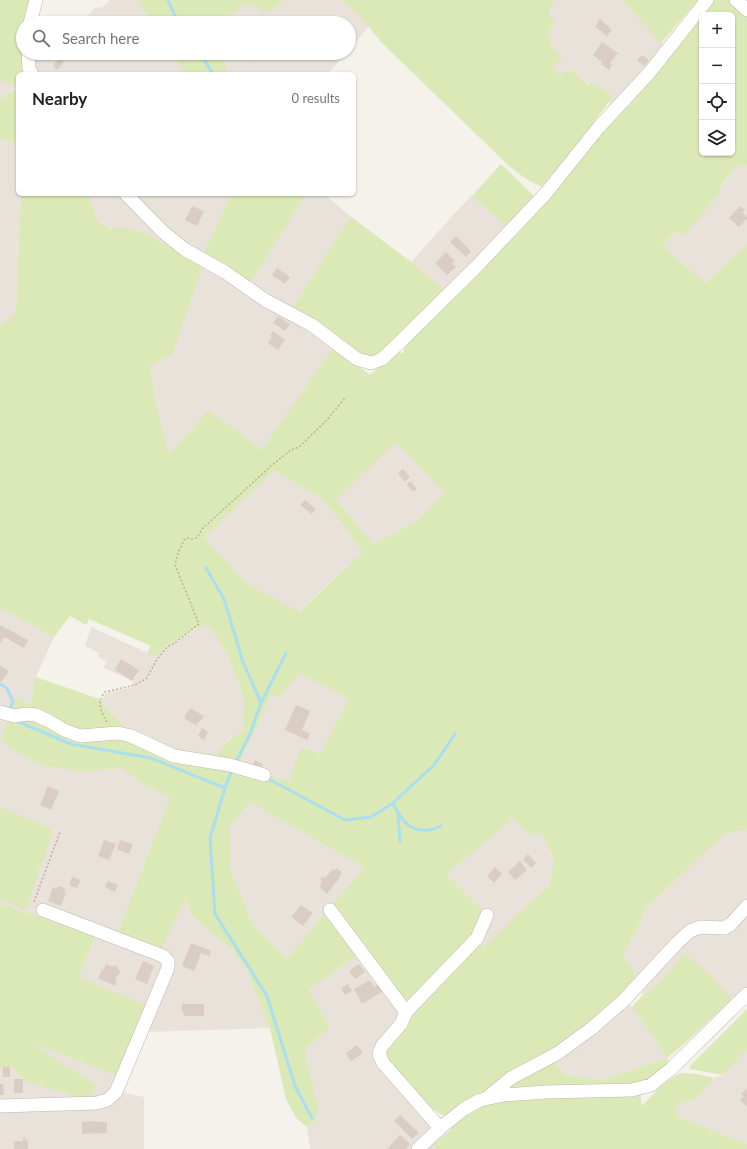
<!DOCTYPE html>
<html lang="en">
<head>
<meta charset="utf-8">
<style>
  body { margin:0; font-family:Lato,sans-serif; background:#f2f2f2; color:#222 }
  .controls { position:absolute; right:12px; top:12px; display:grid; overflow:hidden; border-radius:6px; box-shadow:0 1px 3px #0004 }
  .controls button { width:36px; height:36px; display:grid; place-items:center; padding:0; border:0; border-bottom:1px solid #e0e0e0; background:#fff; color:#222; font:20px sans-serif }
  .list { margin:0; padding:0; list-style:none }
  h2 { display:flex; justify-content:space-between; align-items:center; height:52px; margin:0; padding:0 16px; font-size:17px }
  h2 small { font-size:13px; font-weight:400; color:#767676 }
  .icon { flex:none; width:22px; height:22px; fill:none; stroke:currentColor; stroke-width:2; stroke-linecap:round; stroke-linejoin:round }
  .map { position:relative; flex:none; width:747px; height:1149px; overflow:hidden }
  .search { position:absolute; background:#fff; box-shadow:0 1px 3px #0004; left:16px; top:16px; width:340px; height:44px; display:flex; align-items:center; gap:10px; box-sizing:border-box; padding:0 14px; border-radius:22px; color:#767676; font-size:15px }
  .panel { position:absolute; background:#fff; box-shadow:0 1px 3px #0004; left:16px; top:72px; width:340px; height:124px; border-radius:6px }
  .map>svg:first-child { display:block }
</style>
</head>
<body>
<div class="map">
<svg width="747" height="1149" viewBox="0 0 747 1149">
  <rect width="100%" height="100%" fill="#f5f1eb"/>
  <path fill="#e9e2da" d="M 110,0 L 137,0 L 152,23 L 81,23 L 95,8 L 103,7 Z
    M 285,0 L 342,0 L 361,17 L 369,26 L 349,50 L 349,23 L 222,23 L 240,7 L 249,4 L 262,10 L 272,10 Z
    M 552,0 L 622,0 L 670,51 L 630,108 L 623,105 L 617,111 L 609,102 L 612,95 L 605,91 L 589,85 L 573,70 L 559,76 L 552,68 L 551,39 L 548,32 L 548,14 L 553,8 L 551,1 Z
    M 27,53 L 35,53 L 43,60 L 47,60 L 54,53 L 172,53 L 186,74 L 26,74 Z
    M 220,53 L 346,53 L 328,74 L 228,74 Z
    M 0,80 L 17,87 L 0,99 Z
    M 0,139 L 18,143 L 18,194 L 21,194 L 16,312 L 0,327 Z
    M 747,165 L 747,244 L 706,283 L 662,246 L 674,232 L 719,189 L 735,168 L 739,166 L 744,167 Z
    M 90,194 L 232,194 L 203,254 L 249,285 L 306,194 L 324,194 L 350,216 L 291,311 L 338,340 L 262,451 L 208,410 L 169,456 L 157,409 L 150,364 L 178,250 L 162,244 L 150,235 L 112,230 L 97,220 L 89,196 Z
    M 472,195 L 513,233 L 477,272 L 467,286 L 466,288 L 464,290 L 444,290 L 411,262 L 445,224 Z
    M 396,441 L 446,493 L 417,521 L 373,544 L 336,500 Z
    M 274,469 L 324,500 L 363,552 L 298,612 L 247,584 L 204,538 Z
    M 0,608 L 54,637 L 36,677 L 30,705 L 16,698 L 13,702 L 7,722 L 1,739 L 88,772 L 121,768 L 147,787 L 170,797 L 117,935 L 185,899 L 193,917 L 234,951 L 246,970 L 270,1028 L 145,1032 L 120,1092 L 144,1097 L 144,1149 L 0,1149 Z
    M 208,625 L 227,653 L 244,699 L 243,731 L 229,739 L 214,762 L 142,746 L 102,703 L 102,700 L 106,693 L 133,687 L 133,681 L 104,668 L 106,661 L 97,656 L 99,653 L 85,646 L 91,627 L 156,657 L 169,643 L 174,642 L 181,639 L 198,627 Z
    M 299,672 L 349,699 L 320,754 L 303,747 L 292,782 L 264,774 L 242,763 L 241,757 L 257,727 L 270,695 L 280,697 Z
    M 250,802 L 365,868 L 331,905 L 287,959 L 253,925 L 230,868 L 230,826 Z
    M 510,816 L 518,823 L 539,834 L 548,844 L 550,853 L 554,861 L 552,873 L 549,886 L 529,903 L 485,948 L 471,934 L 445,874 L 508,823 Z
    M 747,829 L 747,988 L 734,1002 L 732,999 L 683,955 L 657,985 L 643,995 L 636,982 L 625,956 L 623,954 L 641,921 L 646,908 L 726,833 Z
    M 358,954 L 401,1012 L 379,1046 L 435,1126 L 441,1137 L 433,1144 L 437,1149 L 310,1149 L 307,1127 L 315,1121 L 305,1048 L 330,1028 L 309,990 Z
    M 627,1003 L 632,1007 L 667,1058 L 600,1080 L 564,1075 L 553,1061 Z
    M 747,1050 L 747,1144 L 679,1117 L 674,1110 L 679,1103 L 696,1099 L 714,1078 L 723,1075 Z"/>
  <path fill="#dae9b5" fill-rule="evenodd" d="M 0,0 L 38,0 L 32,23 L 23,23 L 23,53 L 26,74 L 18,74 L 18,143 L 0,139 L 0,99 L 17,88 L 0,80 Z
    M 137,0 L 285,0 L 272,10 L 265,12 L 249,4 L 240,7 L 222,23 L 210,21 L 210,23 L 152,23 Z
    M 342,0 L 552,0 L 551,1 L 554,5 L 548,14 L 556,22 L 548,32 L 551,39 L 551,47 L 562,58 L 552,68 L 559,75 L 564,72 L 573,70 L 588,85 L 591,82 L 612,95 L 609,102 L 576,145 L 542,186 C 530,184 519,173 509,166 L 382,43 L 361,17 Z
    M 622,0 L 698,0 L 661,43 Z
    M 714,0 L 730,0 L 747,14 L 747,165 L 744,167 L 739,166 C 732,170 719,186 719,194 L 685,235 L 674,232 L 662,246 L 706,283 L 747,244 L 747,829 L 726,833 L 646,908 L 641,921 L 623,954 C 625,957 626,960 628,963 C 633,971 635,973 636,982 L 553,1061 L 564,1075 L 600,1080 L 667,1058 L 632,1007 L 643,995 L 657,985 L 683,955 L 688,956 L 713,978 L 732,999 L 685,1043 L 667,1058 L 670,1066 L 640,1094 L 642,1106 L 661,1086 L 680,1073 L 695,1074 L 714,1078 L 696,1099 L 679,1103 L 675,1110 L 679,1117 L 747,1144 L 747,1149 L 437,1149 L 433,1144 L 451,1130 L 454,1114 L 442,1115 L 427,1105 L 388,1061 L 386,1052 L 389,1046 L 413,1011 L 479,942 L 485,947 L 529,903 L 549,886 L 554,861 C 549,851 548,838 536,833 L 530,836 L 511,816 L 508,823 L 446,874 L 483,911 L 471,934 L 474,937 L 409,1004 L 402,1003 L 331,905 L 365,868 L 250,802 L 230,826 L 230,868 L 253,925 L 287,959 L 327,910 L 358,954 L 309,990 L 330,1028 L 305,1048 L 307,1062 L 318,1106 L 315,1121 L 307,1127 L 297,1119 L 286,1099 L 270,1028 L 246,970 L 234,951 L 193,917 L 185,899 L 160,952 L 117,935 L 170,797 L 147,787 L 121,768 L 88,772 L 39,765 L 10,747 L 1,739 L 7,722 L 13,702 L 16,697 L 30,705 L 36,677 L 102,700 L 102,703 L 142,746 L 214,762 C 223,744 226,741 243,731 L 244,699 L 227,653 L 208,625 C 205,626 201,626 198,627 C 187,631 181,641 169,643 L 156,657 L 147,653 L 151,646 L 89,619 L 86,625 L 70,616 L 54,637 L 0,608 L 0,327 L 16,312 L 21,194 L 90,194 L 89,196 L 97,220 L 111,230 L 116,228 L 127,228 L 150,235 L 162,244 L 178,250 L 203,264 L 172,355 L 150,365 L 157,409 L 169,455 L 208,410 L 262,450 L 333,347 L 370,375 L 397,351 L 403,354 L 405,345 L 461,289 L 464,290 L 466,288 L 467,286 L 477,272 L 623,105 L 630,107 L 635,101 L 633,95 L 708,5 ZM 702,15 L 732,15 L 732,153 L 702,153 ZM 396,442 L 445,493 L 417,521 L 373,544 L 336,500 ZM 274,470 L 324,500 L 363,552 L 299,612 L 247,584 L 204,538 ZM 299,673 L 349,699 L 320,754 L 302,747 L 290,775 L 292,782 L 264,774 L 242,763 L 241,757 L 257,727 L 270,695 L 280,697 Z
    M 172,53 L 220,53 L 228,74 L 186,74 Z
    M 501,164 L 534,196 L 533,198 L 509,224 L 505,226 L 472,196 Z
    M 232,194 L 306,194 L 249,285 L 203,254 Z
    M 350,216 L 411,262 L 444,290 L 382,354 L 366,358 L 291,311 Z
    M 0,807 L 50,828 L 52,833 L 43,862 L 37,870 L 38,876 L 27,904 L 29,906 L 27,910 L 0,900 Z
    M 0,904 L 89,934 L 93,936 L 94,939 L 78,977 L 147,1006 L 119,1077 L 28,1041 L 96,1085 L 89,1100 L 73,1100 L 69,1094 L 27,1082 L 11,1066 L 0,1067 Z
    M 747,1009 L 747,1050 L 723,1075 L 690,1069 L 690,1066 Z"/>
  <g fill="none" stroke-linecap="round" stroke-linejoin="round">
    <path stroke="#a9dff0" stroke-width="3" d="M 168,0 L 174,14 L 180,23
      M 200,53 L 213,74
      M 206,568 L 224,599 L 243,662 L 261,703 L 250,734 L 235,764
      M 0,684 L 7,688 L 13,702 L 9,711
      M 261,703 L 286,653
      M 14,720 L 71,744 L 151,758 L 225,788 L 232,770
      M 267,778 L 345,820 L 371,817 L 393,803 L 434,765 L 455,734
      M 225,788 L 210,838 L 215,914 L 267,996 L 295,1086 L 312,1118
      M 393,803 C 400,818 408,831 426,830 C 432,830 435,829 441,826
      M 398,815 L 400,841"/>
  </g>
  <path fill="#dacec4" d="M 600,19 L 612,30 L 607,36 L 595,27 Z
    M 602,42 L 618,53 L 610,63 L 612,65 L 609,70 L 601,64 L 602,62 L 593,55 Z
    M 240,53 L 256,53 L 249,61 Z
    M 642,55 L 649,60 L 644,66 L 637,60 Z
    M 60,58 L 64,62 L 57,70 L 53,65 Z
    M 192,206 L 204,211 L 197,226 L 185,220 Z
    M 740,206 L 745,210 L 742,212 L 747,217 L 747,219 L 739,227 L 729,218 Z
    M 456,236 L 471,251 L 466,257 L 450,242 Z
    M 446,252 L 455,261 L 452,264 L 456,267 L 447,275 L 435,263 Z
    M 277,268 L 290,277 L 285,284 L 272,275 Z
    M 278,316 L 290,324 L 285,331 L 273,323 Z
    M 273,331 L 285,340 L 278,350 L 268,343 L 272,337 L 270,336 Z
    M 403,469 L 410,477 L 405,482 L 398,473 Z
    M 410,481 L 417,489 L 413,492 L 407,485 Z
    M 305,500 L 316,509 L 311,514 L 300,505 Z
    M 0,625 L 28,640 L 24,648 L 4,637 L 0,644 Z
    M 121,659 L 139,670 L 132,681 L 115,670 Z
    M 0,665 L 9,671 L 0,683 Z
    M 296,705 L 310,711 L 302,730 L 310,734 L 307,740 L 285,730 Z
    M 190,708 L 204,716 L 200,722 L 199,721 L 196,725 L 184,718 Z
    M 202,728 L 208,732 L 204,740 L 198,736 Z
    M 255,760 L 263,764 L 261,770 L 252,766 Z
    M 48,786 L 59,791 L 51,810 L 40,805 Z
    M 104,840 L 116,844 L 109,860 L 98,856 Z
    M 120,840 L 133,844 L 129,854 L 117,849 Z
    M 528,854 L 536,863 L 531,868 L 523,859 Z
    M 520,861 L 527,870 L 515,880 L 508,872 Z
    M 495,867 L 502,874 L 494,883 L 487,876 Z
    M 336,868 L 342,872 L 340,875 L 341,876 L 327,894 L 319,887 L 322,882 L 320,880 L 323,876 L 325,878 L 333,869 L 335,871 Z
    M 72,877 L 81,880 L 77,888 L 69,885 Z
    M 108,881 L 118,885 L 115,892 L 105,887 Z
    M 58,886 L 65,888 L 64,892 L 66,893 L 61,906 L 48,901 L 53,887 L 56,889 Z
    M 301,905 L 313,913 L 303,926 L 291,917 Z
    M 191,943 L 211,951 L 209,956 L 201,953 L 194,971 L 182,966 Z
    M 143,961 L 154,966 L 147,984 L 135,979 Z
    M 106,964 L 113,967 L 115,965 L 117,966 L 117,969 L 121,970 L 118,976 L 116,976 L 115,979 L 117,980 L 115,986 L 98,978 L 102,969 L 104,969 Z
    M 359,964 L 365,972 L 355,979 L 349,971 Z
    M 370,980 L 374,987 L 379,984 L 383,991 L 362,1004 L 354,989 Z
    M 348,984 L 352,991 L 345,995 L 341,988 Z
    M 182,1004 L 204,1004 L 204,1016 L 184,1016 L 184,1013 L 182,1011 Z
    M 357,1045 L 363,1053 L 351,1061 L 346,1053 Z
    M 3,1067 L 10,1067 L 10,1077 L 3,1077 Z
    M 14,1079 L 23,1079 L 23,1093 L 14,1093 Z
    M 0,1084 L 3,1084 L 4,1095 L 0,1095 Z
    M 747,1088 L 747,1107 L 740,1100 L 744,1096 L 741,1094 Z
    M 400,1115 L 419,1133 L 412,1139 L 394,1121 Z
    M 97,1121 L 97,1122 L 107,1122 L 107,1133 L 82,1134 L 82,1122 Z
    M 400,1135 L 410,1144 L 406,1149 L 387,1149 Z
    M 23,1137 L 25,1137 L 25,1140 L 28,1140 L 28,1149 L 14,1149 L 14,1141 L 23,1141 Z"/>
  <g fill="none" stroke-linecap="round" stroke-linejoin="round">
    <g stroke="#c1b7ae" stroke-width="14">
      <path id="minor" d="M 736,0 L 747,10
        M 30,23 L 36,0
        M 28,53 L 29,69 L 32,74
        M 126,194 L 163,232 L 184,249 L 225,272 L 265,300 L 312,325 L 357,359 L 371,363 L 382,359 L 399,343 L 476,267 L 546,193 L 599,127 L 649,73 L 707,0
        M 0,712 L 14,716 L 27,714 L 36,715 L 49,721 L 64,730 L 80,736 L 118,733 L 131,736 L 174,756 L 230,765 L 264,775
        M 330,910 L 406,1012 L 401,1024 L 382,1046 L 379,1054 L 383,1063 L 440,1128
        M 406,1012 L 477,938 L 487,915
        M 488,1097 L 511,1078 L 558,1053 L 592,1028 L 623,1001 L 677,943 L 690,931 L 700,927 L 724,928 L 731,924 L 747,906
        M 0,1106 L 97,1103 L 107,1100 L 116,1092 L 168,968 L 168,961 L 163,956 L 43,910
        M 418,1149 L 440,1128 L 464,1109 L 480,1100 L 504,1095 L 546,1092 L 632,1090 L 651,1085 L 671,1069 L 747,994"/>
    </g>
    <path stroke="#c3b09f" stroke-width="1.5" stroke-dasharray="2 2" stroke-linecap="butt" d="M 107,722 C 101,712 96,702 105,692 L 135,685 L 146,679 L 158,658 L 167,647 L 176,642 L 199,624 L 175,565 L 178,553 L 184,540 L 188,538 L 192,539 L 196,538 L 199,535 L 202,529 L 271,466 L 291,450 L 299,447 L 325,422 L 346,397
      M 34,902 L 60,832"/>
    <use href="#minor" stroke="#fff" stroke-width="13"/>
  </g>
</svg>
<div class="controls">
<button>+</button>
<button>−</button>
<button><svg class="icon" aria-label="locate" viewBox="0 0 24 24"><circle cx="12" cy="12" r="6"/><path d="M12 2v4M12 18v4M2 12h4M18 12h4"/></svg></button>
<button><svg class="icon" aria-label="layers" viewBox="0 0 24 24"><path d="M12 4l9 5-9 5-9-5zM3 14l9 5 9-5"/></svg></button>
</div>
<div class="search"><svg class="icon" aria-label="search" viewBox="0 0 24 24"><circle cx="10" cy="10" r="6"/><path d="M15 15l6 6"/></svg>Search here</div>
<section class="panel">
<h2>Nearby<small>0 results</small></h2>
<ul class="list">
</ul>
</section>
</div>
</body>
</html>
